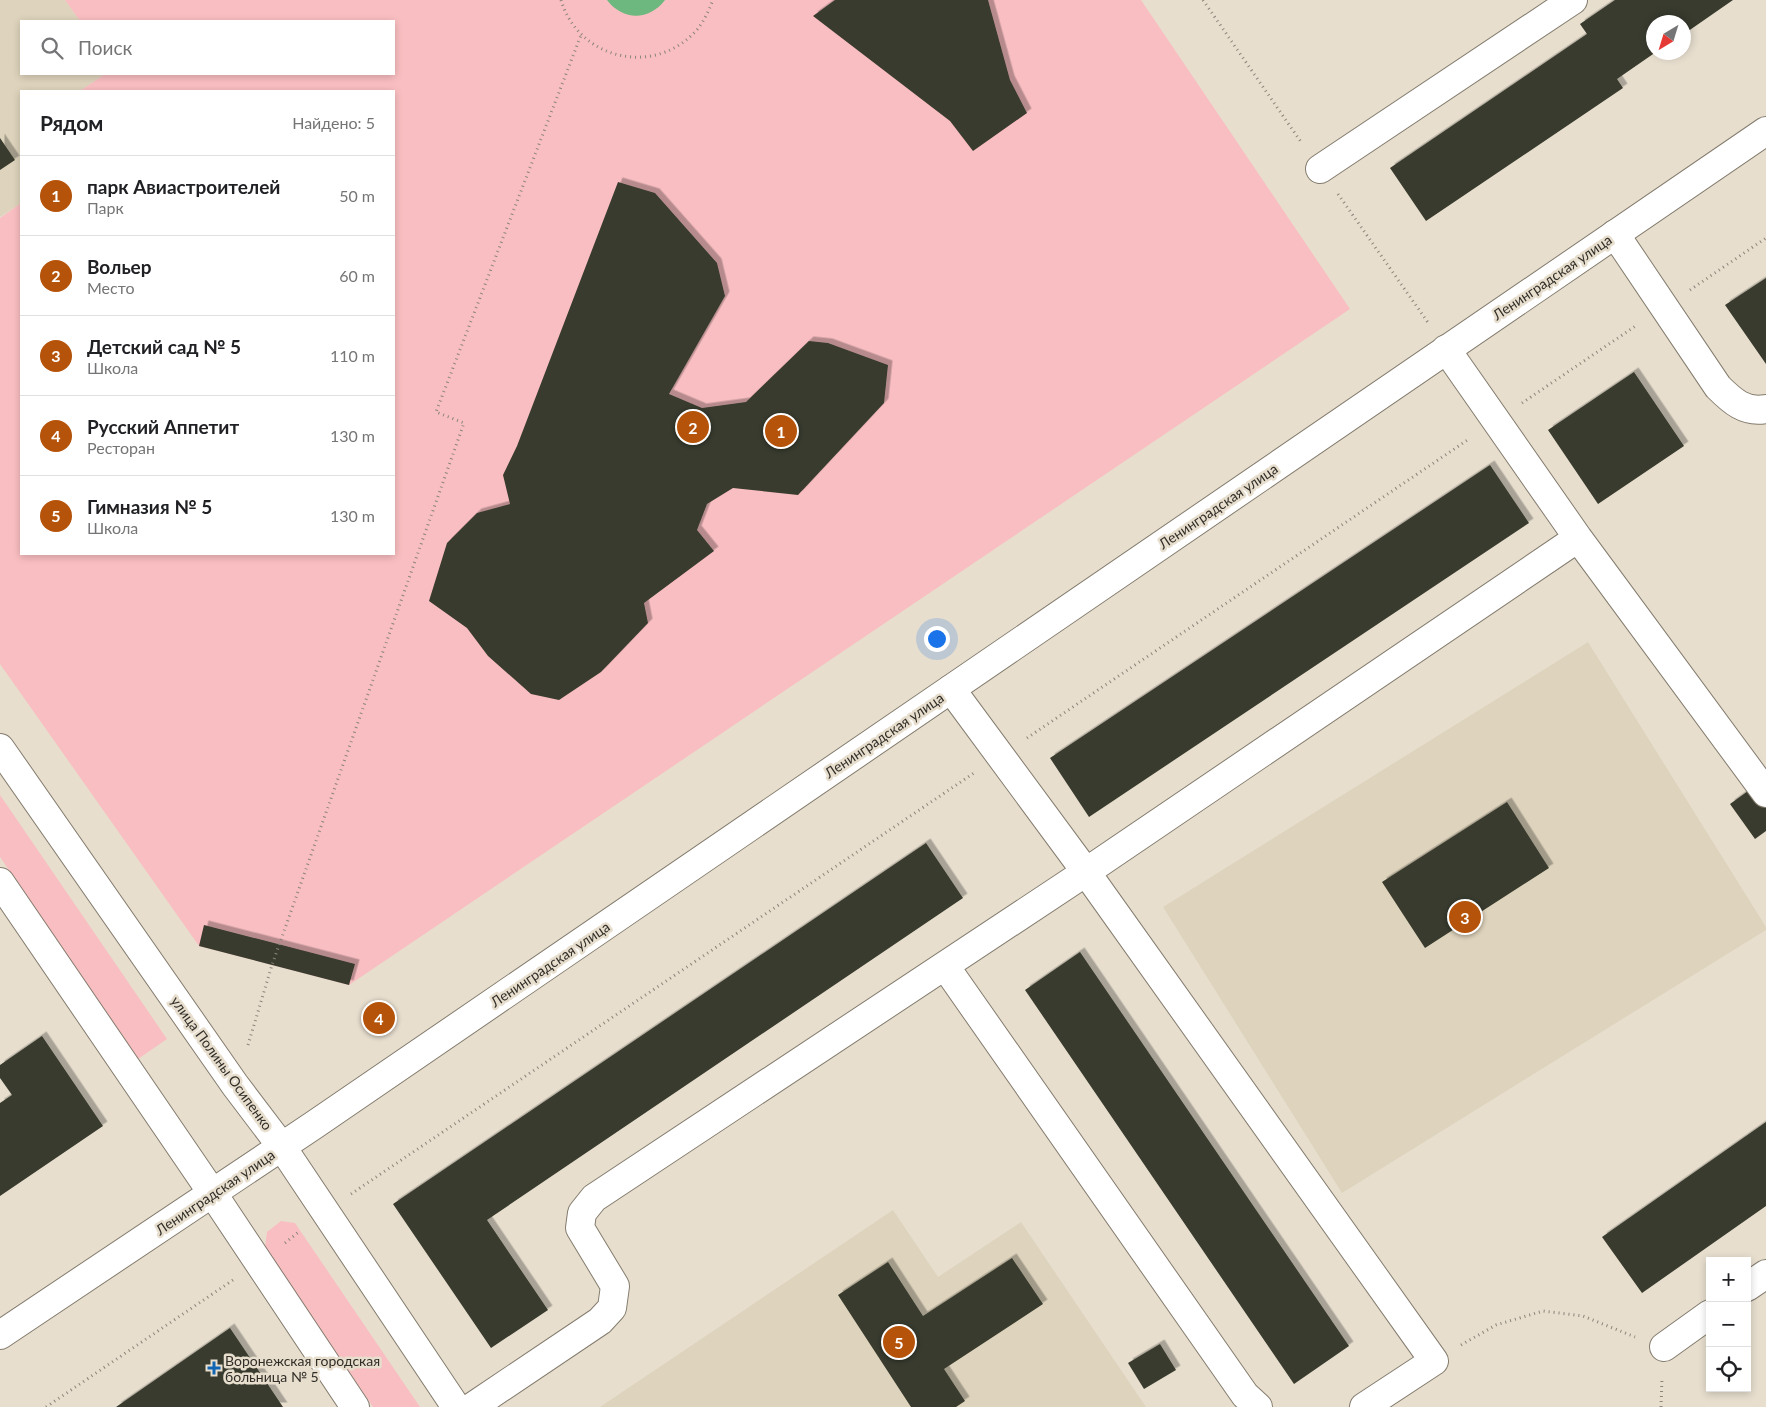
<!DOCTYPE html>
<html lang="ru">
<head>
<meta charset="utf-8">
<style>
  body { margin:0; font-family:Lato,sans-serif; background:#f6f6f6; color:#202124 }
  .controls { position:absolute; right:15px; bottom:15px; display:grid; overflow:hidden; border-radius:0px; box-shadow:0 2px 8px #0003 }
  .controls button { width:45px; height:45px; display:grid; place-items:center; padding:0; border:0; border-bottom:1px solid #e0e0e0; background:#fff; color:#202124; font:25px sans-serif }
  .compass { position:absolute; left:1646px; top:15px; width:45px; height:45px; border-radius:50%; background:#fff; box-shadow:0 2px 8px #0003; rotate:218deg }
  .you { position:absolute; left:936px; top:638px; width:18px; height:18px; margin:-12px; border:4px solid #fff; border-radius:50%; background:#1a73e8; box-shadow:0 0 0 8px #1a73e833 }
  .badge { display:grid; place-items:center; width:32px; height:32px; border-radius:50%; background:#b45309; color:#fff; font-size:16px; font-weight:700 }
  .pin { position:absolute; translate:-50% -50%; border:2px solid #fff; box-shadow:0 1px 5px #0006 }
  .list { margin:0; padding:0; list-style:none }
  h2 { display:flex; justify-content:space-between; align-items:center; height:65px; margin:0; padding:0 20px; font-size:21px }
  h2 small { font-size:16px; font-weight:400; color:#757577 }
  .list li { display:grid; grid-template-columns:32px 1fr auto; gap:15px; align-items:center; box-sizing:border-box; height:80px; padding:0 20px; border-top:1px solid #e0e0e0 }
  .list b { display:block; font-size:19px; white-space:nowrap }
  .list p { margin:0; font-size:16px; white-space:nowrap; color:#757577 }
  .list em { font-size:16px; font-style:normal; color:#757577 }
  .icon { flex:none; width:28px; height:28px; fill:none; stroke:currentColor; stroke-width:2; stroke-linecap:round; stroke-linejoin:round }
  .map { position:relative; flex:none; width:1766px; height:1407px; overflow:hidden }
  .search { position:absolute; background:#fff; box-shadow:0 2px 8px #0003; left:20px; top:20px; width:375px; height:55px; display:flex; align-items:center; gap:12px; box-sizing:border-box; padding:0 18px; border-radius:0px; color:#757577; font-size:19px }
  .panel { position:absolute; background:#fff; box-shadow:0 2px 8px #0003; left:20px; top:90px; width:375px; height:465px; border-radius:0px }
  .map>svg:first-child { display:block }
</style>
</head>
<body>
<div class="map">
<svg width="1766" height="1407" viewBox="0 0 1766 1407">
  <defs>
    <filter id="shadow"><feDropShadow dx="4.5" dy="-4.5" stdDeviation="0" flood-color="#0004"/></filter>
  </defs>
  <rect width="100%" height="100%" fill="#e7dece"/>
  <path fill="#ded3bc" d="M 0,0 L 65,0 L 80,21 L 21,21 L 21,74 L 105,74 L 80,91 L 21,91 L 21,203 L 0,217 Z
    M 1588,642 L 1766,927 L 1766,930 L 1342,1193 L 1163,907 Z
    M 893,1210 L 938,1277 L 1021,1222 L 1146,1407 L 600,1407 Z"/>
  <path fill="#f9bec1" d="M 65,0 L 1141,0 L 1350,309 L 349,985 L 199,946 L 0,664 L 0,218 L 21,203 L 21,554 L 394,554 L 394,91 L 80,91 L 105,74 L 394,74 L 394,21 L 80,21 Z
    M 0,795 L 167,1039 L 138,1059 L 0,857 Z
    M 281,1221 L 295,1223 L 420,1407 L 373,1407 L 265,1247 L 267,1232 Z"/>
  <path fill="#6db87f" d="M 607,0 L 665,0 C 649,21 623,21 607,0 Z"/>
  <path fill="#383b2d" filter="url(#shadow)" d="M 835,0 L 988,0 L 1010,80 L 1027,113 L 973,151 L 950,121 L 813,16 Z
    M 1615,0 L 1733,0 L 1684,34 L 1684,22 L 1654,22 L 1654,52 L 1656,52 L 1617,79 L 1623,88 L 1426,221 L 1390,168 L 1587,34 L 1580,24 Z
    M 0,138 L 15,160 L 0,170 Z
    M 618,182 L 655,193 L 717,263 L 725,296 L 669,394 L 702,408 L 746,402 L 809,341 L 828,343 L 888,365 L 884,403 L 798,495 L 733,488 L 707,504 L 697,530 L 714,551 L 644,603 L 648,623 L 601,672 L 559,700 L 531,694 L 488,656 L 467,628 L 429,601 L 447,543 L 477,513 L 510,504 L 503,475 L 517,446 Z
    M 1766,278 L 1766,364 L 1725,305 Z
    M 1634,372 L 1684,446 L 1598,504 L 1548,430 Z
    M 1490,465 L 1529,523 L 1089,817 L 1050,758 Z
    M 1755,786 L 1766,801 L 1766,831 L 1755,839 L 1730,804 Z
    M 1507,802 L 1549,868 L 1425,948 L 1382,882 Z
    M 926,843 L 963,898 L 487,1220 L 548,1310 L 491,1348 L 393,1204 Z
    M 204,925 L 355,964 L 349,985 L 199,946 Z
    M 1080,952 L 1349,1346 L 1294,1384 L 1025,990 Z
    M 42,1036 L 103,1126 L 0,1196 L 0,1103 L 12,1095 L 0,1078 L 0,1065 Z
    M 1766,1122 L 1766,1206 L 1642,1293 L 1602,1237 Z
    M 1012,1258 L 1043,1304 L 944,1369 L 965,1401 L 956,1407 L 911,1407 L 838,1295 L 888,1262 L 923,1316 Z
    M 230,1328 L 283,1407 L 116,1407 Z
    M 1160,1344 L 1176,1370 L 1144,1389 L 1128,1363 Z"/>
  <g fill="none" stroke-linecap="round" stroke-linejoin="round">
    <g stroke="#847c6e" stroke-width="30">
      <path id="minor" d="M 1320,169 L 1573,0
        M 1615,234 L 1718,387 C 1732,401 1745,413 1766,409
        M 1446,349 L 1578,538 L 1766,793
        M 951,689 L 1086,872 L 1434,1361 L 1364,1407
        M 0,748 L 235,1085 L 282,1147 L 456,1407
        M 0,882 L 213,1194 L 355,1407
        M 945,966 L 1245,1395 L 1258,1407
        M 1747,1287 L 1766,1274
        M 1664,1347 L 1710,1314
        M 472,1407 L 600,1321 L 612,1308 L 615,1286 L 580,1228 L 582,1213 L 594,1198 L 1086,872 L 1578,538"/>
    </g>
    <g stroke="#847c6e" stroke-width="30">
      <path id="major" d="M 0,1335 L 314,1125 L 1766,131"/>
    </g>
    <path stroke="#8b857a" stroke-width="3" stroke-dasharray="1 4" stroke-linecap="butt" d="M 561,0 C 578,58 651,77 694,33 C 703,24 708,12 713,0
      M 1203,0 L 1301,142
      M 1338,194 L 1429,324
      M 1690,290 L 1766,238
      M 1522,403 L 1637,325
      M 1027,738 L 1469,439
      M 248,1045 L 272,965 L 464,423 L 436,412 L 581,35
      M 351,1194 L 974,773
      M 285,1243 L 300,1231
      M 1461,1345 L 1496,1325 L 1543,1311 L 1583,1316 L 1635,1337
      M 46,1407 L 233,1280
      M 1661,1407 L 1662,1378"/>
    <use href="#minor" stroke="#fff" stroke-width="28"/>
    <use href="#major" stroke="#fff" stroke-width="28"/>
  </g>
  <path fill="#1066b4" stroke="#e7dece" stroke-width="2" d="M211.5 1360.5h5v5h5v5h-5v5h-5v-5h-5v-5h5z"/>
  <g text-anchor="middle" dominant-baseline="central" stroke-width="5" stroke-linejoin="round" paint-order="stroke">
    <g font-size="14" fill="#312e28" stroke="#e7dece">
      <text transform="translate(1552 277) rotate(-34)">Ленинградская улица</text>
      <text transform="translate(1218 506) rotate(-34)">Ленинградская улица</text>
      <text transform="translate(884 735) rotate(-34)">Ленинградская улица</text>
      <text transform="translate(550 964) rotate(-34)">Ленинградская улица</text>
      <text transform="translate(222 1063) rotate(54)">улица Полины Осипенко</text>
      <text transform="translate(215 1192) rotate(-34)">Ленинградская улица</text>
    </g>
    <g font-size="14" fill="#312e28" stroke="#e7dece" text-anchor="start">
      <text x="225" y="1360">Воронежская городская<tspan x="225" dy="16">больница № 5</tspan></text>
    </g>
  </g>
</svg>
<div class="controls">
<button>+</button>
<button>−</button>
<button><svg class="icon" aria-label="locate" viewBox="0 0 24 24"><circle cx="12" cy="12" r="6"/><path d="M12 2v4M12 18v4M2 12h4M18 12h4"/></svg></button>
</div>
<svg class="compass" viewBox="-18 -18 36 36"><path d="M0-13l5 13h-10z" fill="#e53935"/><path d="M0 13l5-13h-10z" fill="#757577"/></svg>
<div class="you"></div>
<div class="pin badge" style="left:781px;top:431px">1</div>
<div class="pin badge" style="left:693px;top:427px">2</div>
<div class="pin badge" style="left:1465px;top:917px">3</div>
<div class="pin badge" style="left:379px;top:1018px">4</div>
<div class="pin badge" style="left:899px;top:1342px">5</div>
<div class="search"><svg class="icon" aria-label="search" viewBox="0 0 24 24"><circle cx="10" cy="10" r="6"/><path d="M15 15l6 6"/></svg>Поиск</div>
<section class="panel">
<h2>Рядом<small>Найдено: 5</small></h2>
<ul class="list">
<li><span class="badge">1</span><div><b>парк Авиастроителей</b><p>Парк</p></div><em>50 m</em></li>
<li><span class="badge">2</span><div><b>Вольер</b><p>Место</p></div><em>60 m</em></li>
<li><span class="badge">3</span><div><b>Детский сад № 5</b><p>Школа</p></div><em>110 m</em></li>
<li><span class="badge">4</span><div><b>Русский Аппетит</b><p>Ресторан</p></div><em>130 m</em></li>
<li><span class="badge">5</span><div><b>Гимназия № 5</b><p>Школа</p></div><em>130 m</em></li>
</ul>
</section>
</div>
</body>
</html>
